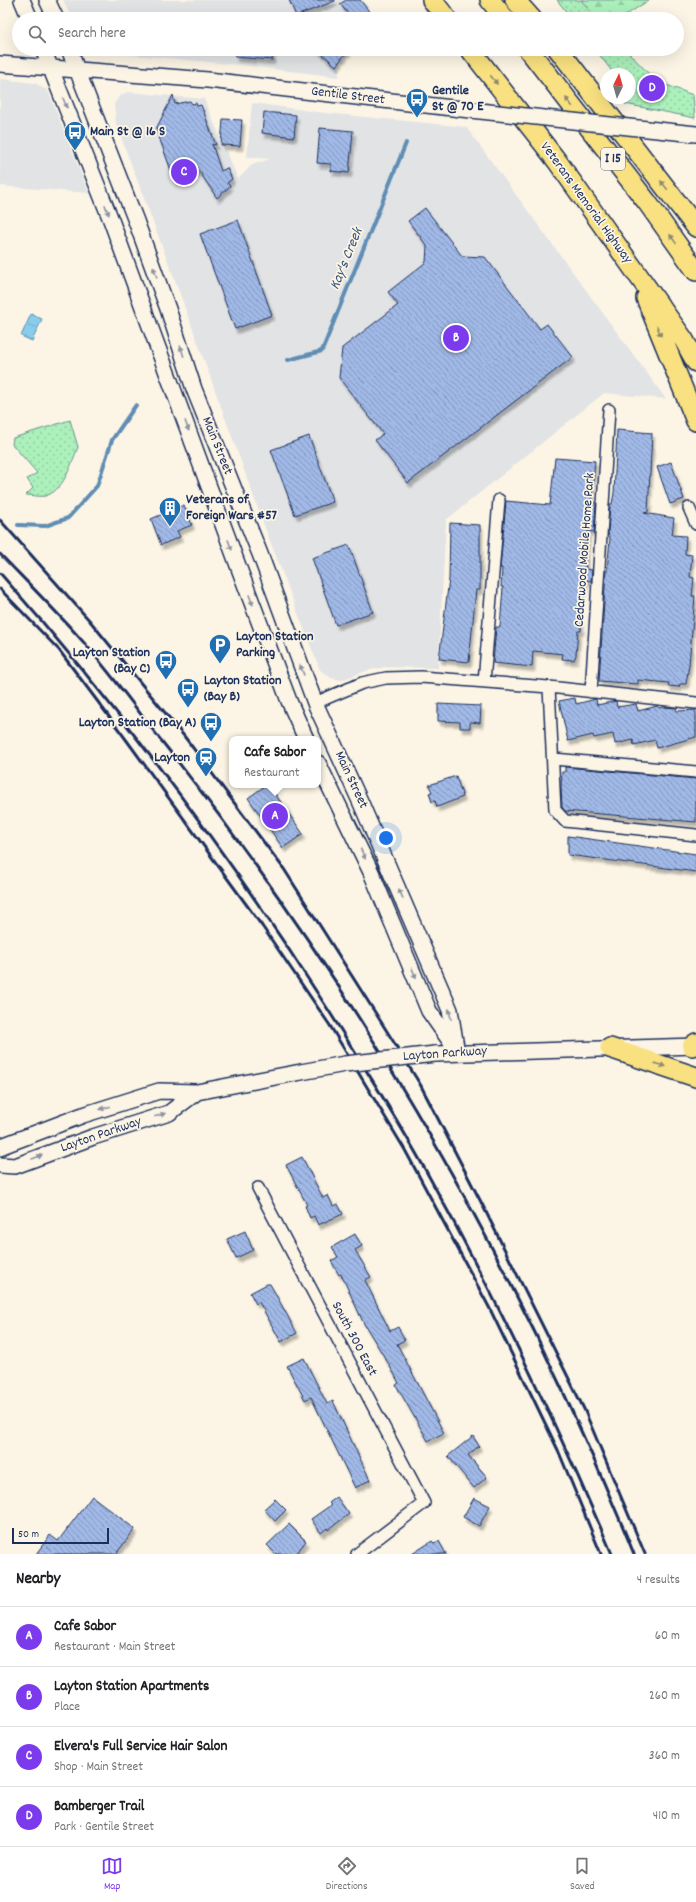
<!DOCTYPE html>
<html lang="en">
<head>
<meta charset="utf-8">
<style>
  body { margin:0; font-family:Dekko,sans-serif; background:#f6f6f6; color:#202124 }
  .compass { position:absolute; left:600px; top:68px; width:36px; height:36px; border-radius:50%; background:#fff; box-shadow:0 4px 16px #0002; rotate:5deg }
  .scale { position:absolute; left:12px; bottom:10px; width:97px; box-sizing:border-box; padding-left:4px; border:2px solid #1b2f5e; border-top:0; font-size:11px; line-height:14px; white-space:nowrap; color:#1b2f5e; -webkit-text-stroke:3px #fcf5e5; paint-order:stroke }
  .you { position:absolute; left:386px; top:838px; width:14px; height:14px; margin:-10px; border:3px solid #fff; border-radius:50%; background:#1a73e8; box-shadow:0 0 0 6px #1a73e833 }
  .badge { display:grid; place-items:center; width:26px; height:26px; border-radius:50%; background:#7c3aed; color:#fff; font-size:13px; font-weight:700 }
  .pin { position:absolute; translate:-50% -50%; border:2px solid #fff; box-shadow:0 1px 4px #0006 }
  .popup { position:absolute; left:229px; top:736px; width:92px; height:52px; box-sizing:border-box; display:grid; place-content:center; border-radius:8px; background:#fff; filter:drop-shadow(0 1px 3px #0005); font-size:13px; white-space:nowrap; color:#757577 }
  .popup b { font-size:15px; color:#202124 }
  .popup::after { content:''; position:absolute; left:50%; top:100%; margin-left:-8px; border:8px solid transparent; border-top-color:#fff }
  .list { margin:0; padding:0; list-style:none }
  h2 { display:flex; justify-content:space-between; align-items:center; height:52px; margin:0; padding:0 16px; font-size:17px }
  h2 small { font-size:13px; font-weight:400; color:#757577 }
  .list li { display:grid; grid-template-columns:26px 1fr auto; gap:12px; align-items:center; box-sizing:border-box; height:60px; padding:0 16px; border-top:1px solid #e0e0e0 }
  .list b { display:block; font-size:15px; white-space:nowrap }
  .list p { margin:0; font-size:13px; white-space:nowrap; color:#757577 }
  .list em { font-size:13px; font-style:normal; color:#757577 }
  .icon { flex:none; width:22px; height:22px; fill:none; stroke:currentColor; stroke-width:2; stroke-linecap:round; stroke-linejoin:round }
  .map { position:relative; flex:none; width:696px; height:1554px; overflow:hidden }
  .search { position:absolute; background:#fff; box-shadow:0 4px 16px #0002; left:12px; right:12px; top:12px; height:44px; display:flex; align-items:center; gap:10px; box-sizing:border-box; padding:0 14px; border-radius:22px; color:#757577; font-size:15px }
  .sheet { height:292px; background:#fff }
  nav { display:flex; justify-content:space-around; align-items:center; box-sizing:border-box; height:56px; border-top:1px solid #e0e0e0; background:#fff; font-size:11px; color:#757577 }
  nav a { display:grid; justify-items:center; gap:2px }
  nav .on { color:#7c3aed }
  .map>svg:first-child { display:block }
</style>
</head>
<body>
<div class="map">
<svg width="696" height="1554" viewBox="0 0 696 1554">
  <defs>
    <pattern id="grass-dots" width="8" height="8" patternUnits="userSpaceOnUse"><rect width="8" height="8" fill="#acf0bb"/><path d="M2 2h.1M6 6h.1" fill="none" stroke="#93cea3" stroke-width="1.8" stroke-linecap="round"/></pattern>
    <pattern id="forest-firs" width="22" height="20" patternUnits="userSpaceOnUse"><rect width="22" height="20" fill="#acf0bb"/><path d="M5 1l3.5 6h-7zM16 11l3.5 6h-7z" fill="#93cea3"/></pattern>
    <pattern id="water-ripples" width="26" height="14" patternUnits="userSpaceOnUse"><rect width="26" height="14" fill="#8acceb"/><path d="M2 4q2-2 4 0t4 0M15 11q2-2 4 0t4 0" fill="none" stroke="#70a6c2"/></pattern>
    <pattern id="building-back-hatch" width="6" height="6" patternUnits="userSpaceOnUse"><rect width="6" height="6" fill="#a1b9e6"/><path d="M-1 5l2 2M0 0l6 6M5-1l2 2" fill="none" stroke="#8297be"/></pattern>
    <filter id="shadow"><feDropShadow dx="2.5" dy="4.5" stdDeviation="1" flood-color="#0004"/></filter>
  </defs>
  <rect width="100%" height="100%" fill="#fcf5e5"/>
  <filter id="ink" filterUnits="userSpaceOnUse"><feTurbulence type="fractalNoise" baseFrequency=".025" numOctaves="2"/><feDisplacementMap in="SourceGraphic" scale="8" xChannelSelector="R" yChannelSelector="G"/><feConvolveMatrix kernelMatrix="1 2 1 2 8 2 1 2 1" color-interpolation-filters="sRGB"/></filter>
  <g filter="url(#ink)">
    <path fill="#e1e3e5" d="M 63,0 L 363,0 L 375,17 L 374,19 L 72,19 Z
      M 92,49 L 352,49 L 339,67 L 339,77 L 240,65 L 100,52 Z
      M 0,79 L 35,83 L 48,91 L 89,193 L 0,186 Z
      M 127,92 L 204,99 L 238,179 L 252,165 L 270,159 L 247,157 L 252,103 L 325,113 L 466,127 L 666,399 L 604,393 L 446,520 L 438,668 L 385,667 L 366,671 L 342,680 L 331,678 L 320,670 L 267,533 L 176,283 L 116,124 L 114,104 L 119,97 Z"/>
    <path fill="url(#grass-dots)" stroke="#64908c" d="M 557,0 L 585,0 L 598,19 L 572,19 Z
      M 595,49 L 625,49 L 656,81 L 693,95 L 695,118 L 625,104 L 625,98 L 630,98 L 630,74 L 614,74 Z
      M 70,420 L 78,447 C 72,462 65,488 48,495 C 42,498 33,495 26,495 L 33,488 L 27,479 L 37,473 L 12,444 L 13,438 Z"/>
    <path fill="url(#forest-firs)" stroke="#64908c" d="M 581,0 L 649,0 L 620,19 L 597,19 Z"/>
    <path fill="url(#water-ripples)" stroke="#5e8db3" d="M 31,314 L 42,319 L 32,341 L 21,336 Z"/>
    <g fill="none" stroke-linecap="round" stroke-linejoin="round">
      <path stroke="#5e8db3" stroke-width="4" d="M 288,360 L 322,351 L 406,143
        M 18,525 L 45,526 L 68,518 L 97,486 L 112,440 L 136,405"/>
    </g>
    <path fill="url(#building-back-hatch)" stroke="#1b2f5e" filter="url(#shadow)" d="M 289,0 L 335,0 L 335,1 L 296,16 Z
      M 346,0 L 360,0 L 375,19 L 352,19 L 340,4 Z
      M 235,49 L 273,49 L 272,60 L 235,57 Z
      M 316,49 L 349,49 L 336,66 Z
      M 173,95 L 175,104 L 190,101 L 192,104 L 196,103 L 197,106 L 201,105 L 216,145 L 212,144 L 221,171 L 227,168 L 232,179 L 227,183 L 230,186 L 217,198 L 199,171 L 175,181 L 156,129 Z
      M 264,112 L 296,115 L 294,137 L 262,133 Z
      M 223,119 L 242,120 L 240,146 L 221,145 Z
      M 320,128 L 353,131 L 349,173 L 331,171 L 331,164 L 317,163 Z
      M 425,208 L 462,256 L 485,257 L 540,329 L 547,324 L 573,357 L 408,483 L 375,440 L 383,434 L 339,378 L 342,348 L 398,305 L 388,292 L 426,262 L 427,246 L 408,221 Z
      M 238,220 L 272,315 L 235,329 L 200,234 Z
      M 617,430 L 652,433 L 648,512 L 644,513 L 674,518 L 672,535 L 686,536 L 685,554 L 692,555 L 690,577 L 694,578 L 692,596 L 695,596 L 689,665 L 686,684 L 680,684 L 679,687 L 668,686 L 669,683 L 638,680 L 638,684 L 599,681 L 606,571 L 607,571 L 610,539 L 608,533 L 610,504 L 612,504 L 614,493 Z
      M 309,436 L 333,502 L 295,515 L 271,450 Z
      M 555,458 L 595,461 L 591,502 L 596,503 L 594,532 L 588,531 L 585,562 L 586,569 L 592,570 L 591,581 L 585,580 L 584,591 L 581,591 L 579,621 L 581,621 L 581,631 L 578,631 L 576,655 L 574,660 L 562,659 L 563,654 L 533,651 L 532,667 L 493,663 L 496,627 L 500,627 L 503,587 L 501,587 L 502,568 L 500,568 L 506,501 L 550,505 Z
      M 671,462 L 684,499 L 670,504 L 657,467 Z
      M 184,505 L 192,525 L 177,531 L 180,537 L 161,545 L 151,519 Z
      M 450,523 L 480,525 L 480,590 L 476,590 L 469,662 L 439,659 L 449,579 Z
      M 349,545 L 373,612 L 336,625 L 312,558 Z
      M 575,698 L 576,704 L 596,699 L 597,705 L 616,701 L 617,707 L 636,704 L 638,711 L 657,706 L 659,708 L 664,707 L 676,708 L 677,711 L 696,710 L 696,737 L 657,748 L 655,740 L 634,745 L 633,740 L 615,744 L 613,734 L 594,738 L 593,735 L 568,741 L 559,701 Z
      M 438,704 L 481,706 L 480,723 L 470,722 L 470,728 L 460,728 L 460,722 L 438,721 Z
      M 565,767 L 696,779 L 696,822 L 565,811 L 562,807 L 561,786 L 562,772 L 565,772 Z
      M 456,776 L 463,797 L 437,807 L 435,801 L 432,802 L 429,793 L 432,792 L 429,785 Z
      M 266,785 L 269,785 L 303,834 L 283,848 L 248,798 Z
      M 568,836 L 696,854 L 696,872 L 568,855 Z
      M 302,1157 L 323,1198 L 328,1195 L 333,1206 L 338,1204 L 343,1214 L 318,1225 L 314,1216 L 310,1218 L 305,1206 L 307,1205 L 286,1165 Z
      M 245,1231 L 253,1250 L 236,1258 L 227,1239 Z
      M 355,1234 L 362,1246 L 355,1250 L 371,1277 L 365,1280 L 390,1331 L 398,1327 L 405,1340 L 397,1344 L 444,1433 L 428,1441 L 396,1385 L 399,1383 L 388,1363 L 363,1322 L 341,1274 L 339,1275 L 331,1261 L 338,1257 L 332,1247 Z
      M 267,1284 L 270,1284 L 297,1333 L 281,1342 L 259,1302 L 256,1304 L 250,1293 Z
      M 304,1358 L 327,1404 L 333,1401 L 370,1480 L 355,1488 L 311,1397 L 305,1400 L 287,1366 Z
      M 473,1436 L 479,1446 L 468,1455 L 487,1477 L 474,1488 L 448,1456 Z
      M 92,1496 L 135,1529 L 116,1554 L 36,1554 L 50,1535 L 58,1541 Z
      M 337,1497 L 349,1514 L 328,1530 L 327,1528 L 321,1533 L 311,1519 L 331,1505 L 329,1503 Z
      M 474,1498 L 490,1506 L 479,1526 L 463,1517 Z
      M 275,1499 L 286,1510 L 275,1521 L 264,1509 Z
      M 289,1524 L 306,1541 L 296,1554 L 276,1554 L 267,1545 Z
      M 432,1541 L 434,1543 L 439,1541 L 446,1554 L 412,1554 Z"/>
    <g fill="none" stroke-linecap="round" stroke-linejoin="round">
      <g stroke="#1b2f5e" stroke-width="14">
        <path id="minor" d="M 689,508 L 696,524
          M 484,682 L 499,500
          M 549,687 L 555,810 L 565,821 L 696,835
          M 591,692 L 609,410
          M 315,703 L 362,683 L 386,678 L 421,677 L 549,687 L 696,703
          M 554,759 L 696,772
          M 258,1188 L 424,1503 L 357,1554"/>
      </g>
      <g stroke="#1b2f5e" stroke-width="18">
        <path id="secondary" d="M 22,0 L 30,19
          M 47,0 L 56,19
          M 43,49 L 111,220 L 237,563 L 289,701 L 306,739
          M 69,49 L 136,221 L 168,309 L 194,389 L 260,554 L 315,703 L 360,801 L 450,1010 L 457,1053
          M 0,64 L 208,80 L 461,109
          M 638,128 L 696,134
          M 318,763 L 371,872 L 429,1011 L 455,1048
          M 435,1054 L 696,1046
          M 0,1148 L 2,1146 L 83,1115 L 159,1091 L 197,1092 L 301,1072
          M 0,1165 L 15,1166 L 93,1137 L 169,1113 L 197,1092"/>
      </g>
      <g stroke="#1b2f5e" stroke-width="22">
        <path id="motorway" d="M 432,0 L 447,19
          M 490,0 L 505,19
          M 515,0 L 532,19
          M 470,49 L 557,161 L 684,340 L 696,362
          M 528,49 L 647,202 L 696,271
          M 558,49 L 696,227
          M 646,298 L 696,421
          M 692,1046 L 696,1043
          M 610,1048 L 696,1077"/>
      </g>
      <use href="#minor" stroke="#fcf5e5" stroke-width="11"/>
      <use href="#secondary" stroke="#fcf5e5" stroke-width="15"/>
      <use href="#motorway" stroke="#f9e181" stroke-width="19"/>
      <path stroke="#1b2f5e" stroke-width="3" d="M 0,520 L 90,621 L 184,736 L 284,869 L 378,1017 L 420,1084 L 481,1202 L 584,1409 L 645,1554
        M 0,554 C 26,581 53,608 78,636 C 109,670 135,708 164,744 C 359,989 516,1264 634,1554
        M 0,573 C 122,711 230,856 329,1011 C 362,1064 396,1116 426,1171 C 495,1295 556,1423 612,1554
        M 0,589 L 59,650 L 125,738 L 262,926 L 329,1024 L 405,1150 L 489,1307 L 558,1450 L 601,1554"/>
      <g stroke="#1b2f5e" stroke-width="18" stroke-linecap="butt">
        <path id="secondary-bridge" d="M 461,109 L 638,128
          M 301,1072 L 345,1064 L 435,1054"/>
      </g>
      <use href="#secondary-bridge" stroke="#fcf5e5" stroke-width="15"/>
    </g>
    <defs><path id="oneway-solid" d="M-6-.8H1V-3.2L6.5 0L1 3.2V.8H-6Z"/></defs>
    <g fill="#8a8870">
      <use href="#oneway-solid" transform="translate(494 80) rotate(52)"/>
      <use href="#oneway-solid" transform="translate(569 102) rotate(-128)"/>
      <use href="#oneway-solid" transform="translate(664 185) rotate(-128)"/>
      <use href="#oneway-solid" transform="translate(673 239) rotate(-126)"/>
      <use href="#oneway-solid" transform="translate(659 331) rotate(68)"/>
      <use href="#oneway-solid" transform="translate(660 1065) rotate(19)"/>
    </g>
    <g fill="#8c92a2">
      <use href="#oneway-solid" transform="translate(65 103) rotate(68)"/>
      <use href="#oneway-solid" transform="translate(107 210) rotate(69)"/>
      <use href="#oneway-solid" transform="translate(155 272) rotate(-110)"/>
      <use href="#oneway-solid" transform="translate(182 351) rotate(-108)"/>
      <use href="#oneway-solid" transform="translate(187 426) rotate(70)"/>
      <use href="#oneway-solid" transform="translate(230 545) rotate(70)"/>
      <use href="#oneway-solid" transform="translate(251 600) rotate(69)"/>
      <use href="#oneway-solid" transform="translate(302 670) rotate(-111)"/>
      <use href="#oneway-solid" transform="translate(363 854) rotate(65)"/>
      <use href="#oneway-solid" transform="translate(401 894) rotate(-113)"/>
      <use href="#oneway-solid" transform="translate(414 973) rotate(67)"/>
      <use href="#oneway-solid" transform="translate(450 1014) rotate(-102)"/>
      <use href="#oneway-solid" transform="translate(105 1108) rotate(163)"/>
      <use href="#oneway-solid" transform="translate(160 1115) rotate(-17)"/>
      <use href="#oneway-solid" transform="translate(37 1157) rotate(-21)"/>
    </g>
  </g>
  <defs>
    <g id="bus-pin" transform="scale(1.15)"><path d="M0 17L-7.5 6A9.5 9.5 0 1 1 7.5 6Z" fill="#1f6fb2" stroke="#fcf5e5"/><path d="M-5-6H5V4H4V6H2V4H-2V6H-4V4H-5ZM-3.5-4V0h7V-4ZM-3.5 1.2v1.5H-2V1.2ZM2 1.2v1.5H3.5V1.2Z" fill="#fff"/></g>
    <g id="building-pin" transform="scale(1.15)"><path d="M0 17L-7.5 6A9.5 9.5 0 1 1 7.5 6Z" fill="#1f6fb2" stroke="#fcf5e5"/><path d="M-4-6H4V6H1V3H-1V6H-4ZM-2.5-4.3h1.7v1.8h-1.7ZM.8-4.3h1.7v1.8H.8ZM-2.5-1h1.7V.8h-1.7ZM.8-1h1.7V.8H.8Z" fill="#fff"/></g>
    <g id="parking-pin" transform="scale(1.15)"><path d="M0 17L-7.5 6A9.5 9.5 0 1 1 7.5 6Z" fill="#1f6fb2" stroke="#fcf5e5"/><path d="M-3.5-5.5H1a3.5 3.5 0 0 1 0 7H-1V5.5H-3.5ZM-1-3.4V-.6H.8a1.4 1.4 0 0 0 0-2.8Z" fill="#fff"/></g>
    <g id="station-pin" transform="scale(1.15)"><path d="M0 17L-7.5 6A9.5 9.5 0 1 1 7.5 6Z" fill="#1f6fb2" stroke="#fcf5e5"/><path d="M-3-6H3Q5-6 5-4V2Q5 4 3 4L4.5 6H3L1.5 4h-3L-3 6H-4.5L-3 4Q-5 4-5 2V-4Q-5-6-3-6ZM-3.5-4v3h7v-3ZM-3.5 1v1.5H-2V1ZM2 1v1.5H3.5V1Z" fill="#fff"/></g>
  </defs>
  <g fill-rule="evenodd">
    <use href="#bus-pin" x="417" y="99"/>
    <use href="#bus-pin" x="75" y="132"/>
    <use href="#building-pin" x="170" y="508"/>
    <use href="#parking-pin" x="220" y="645"/>
    <use href="#bus-pin" x="166" y="661"/>
    <use href="#bus-pin" x="188" y="689"/>
    <use href="#bus-pin" x="211" y="723"/>
    <use href="#station-pin" x="206" y="758"/>
  </g>
  <g text-anchor="middle" dominant-baseline="central" stroke-width="3.5" stroke-linejoin="round" paint-order="stroke">
    <rect fill="#fcf5e5" stroke="#5e6a86" stroke-width="1" x="601" y="148" width="24" height="22" rx="3"/>
    <g font-size="13" font-weight="bold" fill="#1b2f5e">
      <text x="613" y="159">I 15</text>
    </g>
    <g font-size="14" font-weight="bold" fill="#1b2f5e" stroke="#fcf5e5" text-anchor="start">
      <text x="432" y="91">Gentile<tspan x="432" dy="16">St @ 70 E</tspan></text>
      <text x="90" y="132">Main St @ 16 S</text>
      <text x="186" y="500">Veterans of<tspan x="186" dy="16">Foreign Wars #57</tspan></text>
      <text x="236" y="637">Layton Station<tspan x="236" dy="16">Parking</tspan></text>
      <text x="150" y="653" text-anchor="end">Layton Station<tspan x="150" dy="16">(Bay C)</tspan></text>
      <text x="204" y="681">Layton Station<tspan x="204" dy="16">(Bay B)</tspan></text>
      <text x="196" y="723" text-anchor="end">Layton Station (Bay A)</text>
      <text x="190" y="758" text-anchor="end">Layton</text>
    </g>
    <g font-size="14" fill="#1b2f5e" stroke="#fcf5e5">
      <text transform="translate(348 96) rotate(7)">Gentile Street</text>
      <text transform="translate(586 203) rotate(54)">Veterans Memorial Highway</text>
      <text transform="translate(217 446) rotate(68)">Main Street</text>
      <text transform="translate(585 550) rotate(-86)">Cedarwood Mobile Home Park</text>
      <text transform="translate(351 780) rotate(65)">Main Street</text>
      <text transform="translate(445 1054) rotate(-4)">Layton Parkway</text>
      <text transform="translate(101 1135) rotate(-19)">Layton Parkway</text>
      <text transform="translate(354 1339) rotate(62)">South 300 East</text>
    </g>
    <g font-size="15" font-style="italic" fill="#375681" stroke="#fcf5e5">
      <text transform="translate(347 259) rotate(-68)">Kay's Creek</text>
    </g>
  </g>
</svg>
<svg class="compass" viewBox="-18 -18 36 36"><path d="M0-13l5 13h-10z" fill="#e53935"/><path d="M0 13l5-13h-10z" fill="#757577"/></svg>
<div class="scale">50 m</div>
<div class="you"></div>
<div class="pin badge" style="left:275px;top:816px">A</div>
<div class="popup"><b>Cafe Sabor</b>Restaurant</div>
<div class="pin badge" style="left:456px;top:338px">B</div>
<div class="pin badge" style="left:184px;top:172px">C</div>
<div class="pin badge" style="left:652px;top:88px">D</div>
<div class="search"><svg class="icon" aria-label="search" viewBox="0 0 24 24"><circle cx="10" cy="10" r="6"/><path d="M15 15l6 6"/></svg>Search here</div>
</div>
<section class="sheet">
<h2>Nearby<small>4 results</small></h2>
<ul class="list">
<li><span class="badge">A</span><div><b>Cafe Sabor</b><p>Restaurant · Main Street</p></div><em>60 m</em></li>
<li><span class="badge">B</span><div><b>Layton Station Apartments</b><p>Place</p></div><em>260 m</em></li>
<li><span class="badge">C</span><div><b>Elvera's Full Service Hair Salon</b><p>Shop · Main Street</p></div><em>360 m</em></li>
<li><span class="badge">D</span><div><b>Bamberger Trail</b><p>Park · Gentile Street</p></div><em>410 m</em></li>
</ul>
</section>
<nav>
<a class="on"><svg class="icon" aria-label="map" viewBox="0 0 24 24"><path d="M3 6l6-2 6 2 6-2v14l-6 2-6-2-6 2zM9 4v14M15 6v14"/></svg>Map</a>
<a><svg class="icon" aria-label="directions" viewBox="0 0 24 24"><path d="M12 3l9 9-9 9-9-9zM9 14v-3h6M13 9l2 2-2 2"/></svg>Directions</a>
<a><svg class="icon" aria-label="saved" viewBox="0 0 24 24"><path d="M7 4h10v16l-5-4-5 4z"/></svg>Saved</a>
</nav>
</body>
</html>
